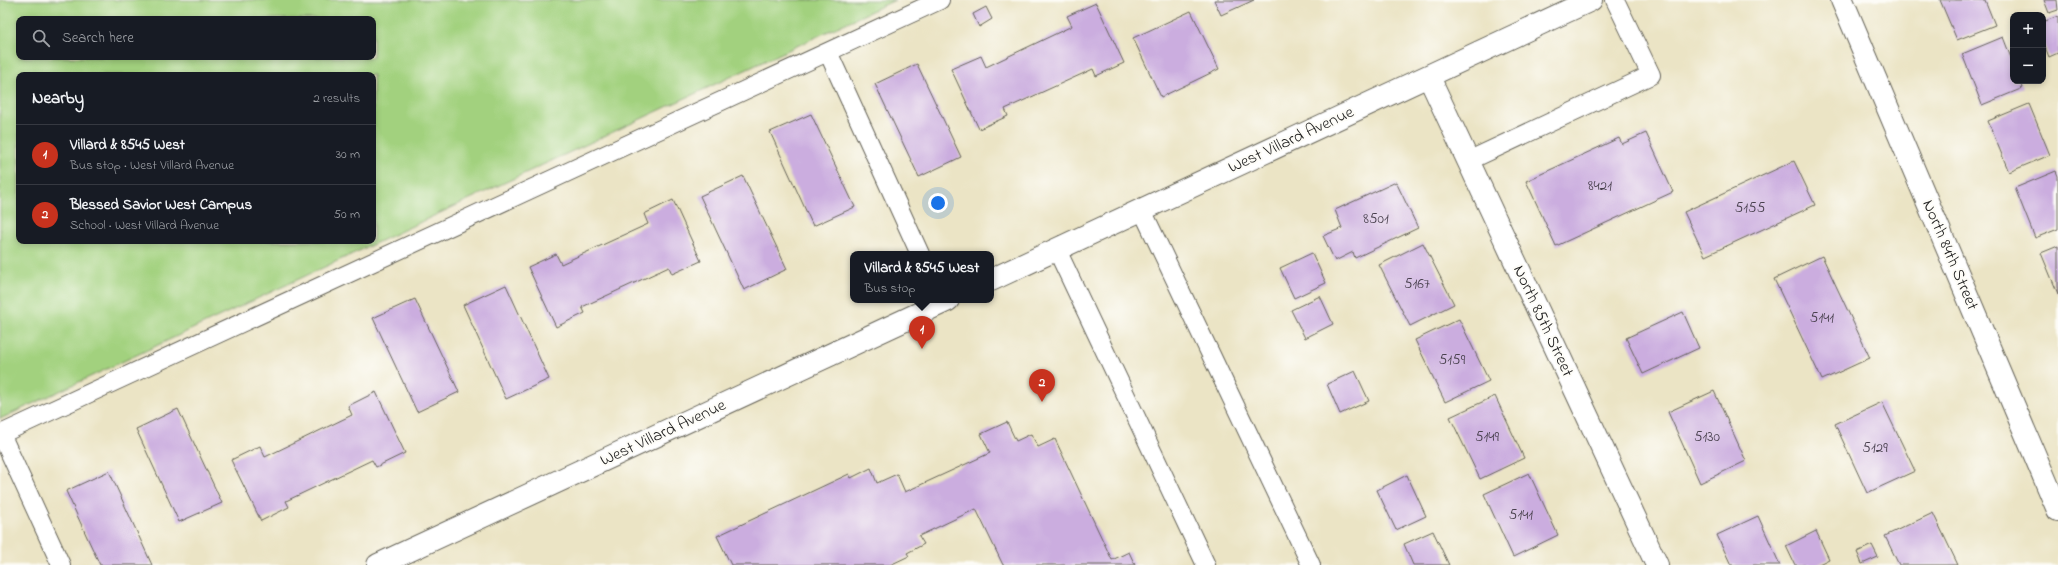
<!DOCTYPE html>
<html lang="en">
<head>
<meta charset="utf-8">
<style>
  body { margin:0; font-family:"Indie Flower",sans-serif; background:#242831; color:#f1f3f6 }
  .controls { position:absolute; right:12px; top:12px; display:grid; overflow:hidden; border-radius:8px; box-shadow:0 2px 6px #0003 }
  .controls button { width:36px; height:36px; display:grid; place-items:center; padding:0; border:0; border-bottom:1px solid #363941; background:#171b24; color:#f1f3f6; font:20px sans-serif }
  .you { position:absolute; left:938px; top:203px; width:14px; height:14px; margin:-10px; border:3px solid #fff; border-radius:50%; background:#1a73e8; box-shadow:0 0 0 6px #1a73e833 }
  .badge { display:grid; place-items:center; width:26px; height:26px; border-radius:50%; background:#c8321e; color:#fff; font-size:13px; font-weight:700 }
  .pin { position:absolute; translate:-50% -33px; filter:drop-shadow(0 1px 2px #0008) }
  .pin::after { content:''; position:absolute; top:21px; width:14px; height:12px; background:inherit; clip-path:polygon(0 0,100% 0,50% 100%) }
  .popup { position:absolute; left:850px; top:251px; width:144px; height:52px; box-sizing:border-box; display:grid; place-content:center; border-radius:8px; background:#171b24; filter:drop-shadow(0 1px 3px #0005); font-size:13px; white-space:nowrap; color:#9ea1a6 }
  .popup b { font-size:15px; color:#f1f3f6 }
  .popup::after { content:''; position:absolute; left:50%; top:100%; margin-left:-8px; border:8px solid transparent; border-top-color:#171b24 }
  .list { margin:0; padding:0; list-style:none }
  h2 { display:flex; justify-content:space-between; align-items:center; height:52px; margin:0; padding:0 16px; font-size:17px }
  h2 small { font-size:13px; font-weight:400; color:#9ea1a6 }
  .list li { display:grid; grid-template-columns:26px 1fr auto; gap:12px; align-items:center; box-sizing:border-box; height:60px; padding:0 16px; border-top:1px solid #363941 }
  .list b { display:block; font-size:15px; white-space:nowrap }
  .list p { margin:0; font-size:13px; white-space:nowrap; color:#9ea1a6 }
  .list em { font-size:13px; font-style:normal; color:#9ea1a6 }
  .icon { flex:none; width:22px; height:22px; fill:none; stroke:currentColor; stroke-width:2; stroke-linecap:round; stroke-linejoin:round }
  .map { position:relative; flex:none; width:2058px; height:565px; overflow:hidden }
  .search { position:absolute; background:#171b24; box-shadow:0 2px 6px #0003; left:16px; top:16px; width:360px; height:44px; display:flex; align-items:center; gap:10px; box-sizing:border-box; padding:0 14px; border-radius:8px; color:#9ea1a6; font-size:15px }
  .panel { position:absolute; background:#171b24; box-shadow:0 2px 6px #0003; left:16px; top:72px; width:360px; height:172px; border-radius:8px }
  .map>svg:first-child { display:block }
</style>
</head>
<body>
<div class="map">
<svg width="2058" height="565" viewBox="0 0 2058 565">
  <rect width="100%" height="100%" fill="#fdfcf7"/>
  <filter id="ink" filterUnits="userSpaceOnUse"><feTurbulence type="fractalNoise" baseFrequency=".025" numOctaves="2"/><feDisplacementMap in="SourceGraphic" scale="8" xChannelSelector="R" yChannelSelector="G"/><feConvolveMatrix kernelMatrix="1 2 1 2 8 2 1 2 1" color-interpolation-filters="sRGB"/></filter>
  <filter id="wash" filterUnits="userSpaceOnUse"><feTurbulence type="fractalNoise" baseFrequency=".012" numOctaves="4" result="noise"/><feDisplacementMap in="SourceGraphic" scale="16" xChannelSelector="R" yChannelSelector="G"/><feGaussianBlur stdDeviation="0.9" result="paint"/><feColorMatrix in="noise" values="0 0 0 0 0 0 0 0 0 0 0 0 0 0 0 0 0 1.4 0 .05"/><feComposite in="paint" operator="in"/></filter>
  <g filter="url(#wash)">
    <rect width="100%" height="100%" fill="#ebe4c5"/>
    <path fill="#a2d17e" stroke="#5f764d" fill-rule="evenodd" d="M 0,0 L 895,0 L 0,419 ZM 19,19 L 373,19 L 373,57 L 19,57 ZM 19,75 L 373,75 L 373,241 L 19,241 Z"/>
    <g id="blocks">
      <path fill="#cbaddf" d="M 1214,0 L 1254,0 L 1221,15 Z
        M 1940,0 L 1985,0 L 1995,25 L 1957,40 Z
        M 2044,0 L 2057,0 L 2058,10 L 2049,13 Z
        M 1096,3 L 1124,63 L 1096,76 L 1093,69 L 1005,109 L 1008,116 L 979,129 L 951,69 L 981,56 L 986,67 L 1072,26 L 1067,16 Z
        M 986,7 L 992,19 L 979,27 L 973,14 Z
        M 1191,11 L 1219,69 L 1161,97 L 1133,38 Z
        M 2058,16 L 2058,53 L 2049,57 L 2043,42 L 2043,22 Z
        M 2003,37 L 2013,63 L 2013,81 L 2020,81 L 2023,88 L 1982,105 L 1962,54 Z
        M 917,64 L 961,157 L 919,177 L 875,84 Z
        M 2029,104 L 2050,155 L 2009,172 L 1988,121 Z
        M 811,114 L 855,207 L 813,226 L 770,132 Z
        M 1646,133 L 1673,192 L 1556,246 L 1526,181 L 1619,138 L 1622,144 Z
        M 1794,161 L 1815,205 L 1705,256 L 1684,212 Z
        M 2056,171 L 2058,176 L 2058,229 L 2035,238 L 2015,188 Z
        M 743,176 L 787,269 L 744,290 L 700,196 Z
        M 1396,182 L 1418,228 L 1355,258 L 1353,252 L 1335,261 L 1323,236 L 1342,228 L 1335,210 Z
        M 673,200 L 701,261 L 672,274 L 669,267 L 582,307 L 585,313 L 556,327 L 528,267 L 556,254 L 561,264 L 648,224 L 644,214 Z
        M 1423,243 L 1454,304 L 1410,326 L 1379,265 Z
        M 2058,246 L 2058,294 L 2041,253 Z
        M 1312,253 L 1326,283 L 1294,298 L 1280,268 Z
        M 1822,256 L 1870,358 L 1822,380 L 1774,279 Z
        M 506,285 L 549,379 L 506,399 L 463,305 Z
        M 1320,296 L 1333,324 L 1305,338 L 1291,310 Z
        M 415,299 L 459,392 L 417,412 L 373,318 Z
        M 1683,312 L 1699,348 L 1643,374 L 1626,338 Z
        M 1459,319 L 1489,381 L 1445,402 L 1415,340 Z
        M 1355,371 L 1369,401 L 1340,414 L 1327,384 Z
        M 1714,391 L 1746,461 L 1700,483 L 1668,412 Z
        M 376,392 L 405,453 L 376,467 L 372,460 L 286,501 L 289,507 L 261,521 L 231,460 L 260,446 L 265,457 L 352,415 L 348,406 Z
        M 1495,396 L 1524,458 L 1480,479 L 1450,417 Z
        M 1882,402 L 1915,471 L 1867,493 L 1835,424 Z
        M 178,409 L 222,503 L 179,522 L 136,429 Z
        M 1007,422 L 1016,441 L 1031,434 L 1038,447 L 1055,439 L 1112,560 L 1129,552 L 1135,565 L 1003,565 L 976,509 L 919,536 L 924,544 L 907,553 L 909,556 L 890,565 L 731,565 L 717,536 L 849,474 L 851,478 L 871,468 L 877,483 L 897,474 L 905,492 L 990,453 L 981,434 Z
        M 109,471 L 152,565 L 100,565 L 87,537 L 66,491 Z
        M 1529,473 L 1558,535 L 1513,557 L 1484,494 Z
        M 1407,475 L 1426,516 L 1396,530 L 1377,490 Z
        M 1933,513 L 1958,565 L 1899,565 L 1885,536 Z
        M 1758,516 L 1780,565 L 1731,565 L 1717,535 Z
        M 1433,531 L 1449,565 L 1413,565 L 1404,544 Z
        M 1816,531 L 1829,559 L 1817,565 L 1795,565 L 1786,546 Z
        M 1872,545 L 1878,557 L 1862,564 L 1857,552 Z"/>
    </g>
  </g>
  <g filter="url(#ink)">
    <use href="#blocks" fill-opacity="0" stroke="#646257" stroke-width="1"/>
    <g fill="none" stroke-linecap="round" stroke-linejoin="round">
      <g stroke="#646257" stroke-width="20">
        <path id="lane" d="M 828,52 L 920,254
          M 1468,161 L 1651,75 L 1615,0
          M 1142,210 L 1311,565
          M 1057,250 L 1206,565
          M 61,565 L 1,434 L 940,0"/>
      </g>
      <g stroke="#646257" stroke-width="24">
        <path id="street" d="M 1842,0 L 2058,510
          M 1429,77 L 1657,565"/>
      </g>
      <g stroke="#646257" stroke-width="24">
        <path id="secondary" d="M 991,280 L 1591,0
          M 378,565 L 948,300"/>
      </g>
      <use href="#lane" stroke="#fff" stroke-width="18"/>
      <use href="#street" stroke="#fff" stroke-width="22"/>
      <use href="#secondary" stroke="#fff" stroke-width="22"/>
    </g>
  </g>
  <g text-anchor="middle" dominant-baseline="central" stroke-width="4" stroke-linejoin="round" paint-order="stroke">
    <g font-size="15" fill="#48404d">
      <text x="1600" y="186">8421</text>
      <text x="1750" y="208">5155</text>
      <text x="1376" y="219">8501</text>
      <text x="1417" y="284">5167</text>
      <text x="1822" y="318">5141</text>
      <text x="1452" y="360">5159</text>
      <text x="1487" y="437">5149</text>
      <text x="1707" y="437">5130</text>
      <text x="1875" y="448">5129</text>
      <text x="1521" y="515">5141</text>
    </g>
    <g font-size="17" fill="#1c1c1c" stroke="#fdfcf7">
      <text transform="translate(1291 140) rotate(-25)">West Villard Avenue</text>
      <text transform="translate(1950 255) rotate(67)">North 84th Street</text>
      <text transform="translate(1543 321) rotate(65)">North 85th Street</text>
      <text transform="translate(663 433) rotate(-25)">West Villard Avenue</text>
    </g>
  </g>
</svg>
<div class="controls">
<button>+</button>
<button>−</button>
</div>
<div class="you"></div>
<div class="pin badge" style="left:922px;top:349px">1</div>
<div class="popup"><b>Villard &amp; 8545 West</b>Bus stop</div>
<div class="pin badge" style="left:1042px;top:402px">2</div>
<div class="search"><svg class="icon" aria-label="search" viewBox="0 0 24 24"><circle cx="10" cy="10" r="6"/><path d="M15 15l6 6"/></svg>Search here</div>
<section class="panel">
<h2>Nearby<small>2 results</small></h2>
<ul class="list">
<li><span class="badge">1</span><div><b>Villard &amp; 8545 West</b><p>Bus stop · West Villard Avenue</p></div><em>30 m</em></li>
<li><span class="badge">2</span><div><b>Blessed Savior West Campus</b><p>School · West Villard Avenue</p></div><em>50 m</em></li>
</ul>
</section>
</div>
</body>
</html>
